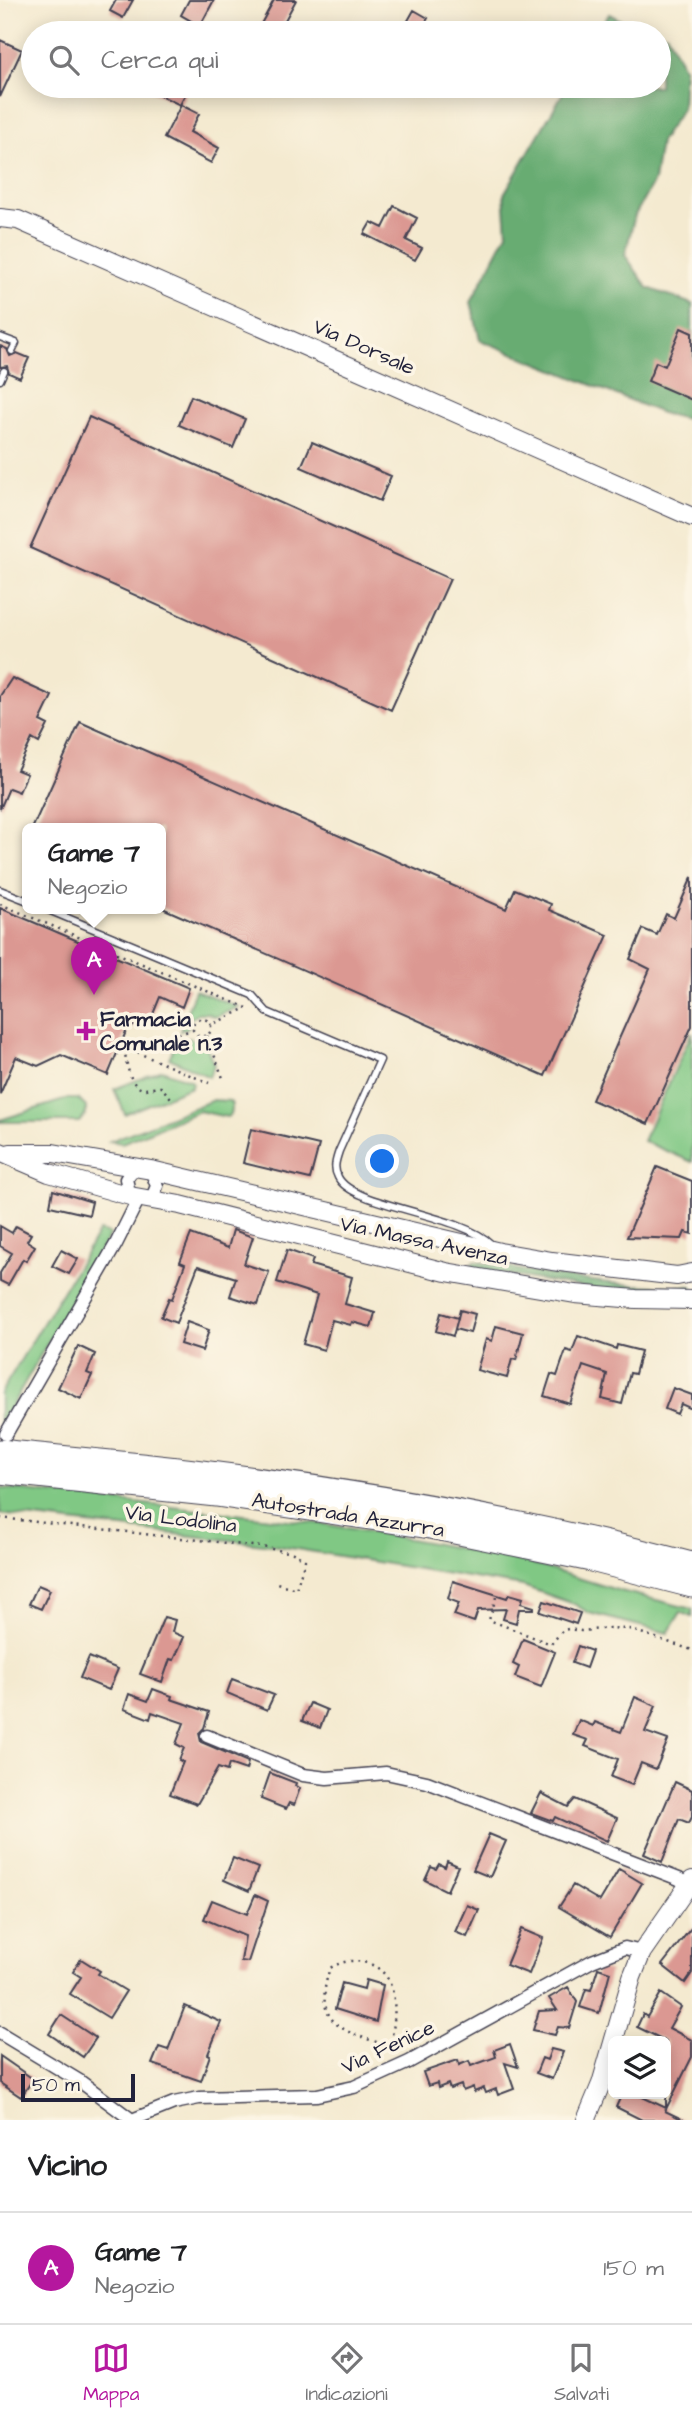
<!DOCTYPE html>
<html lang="it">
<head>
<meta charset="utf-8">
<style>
  body { margin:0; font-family:"Architects Daughter",sans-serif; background:#f6f6f6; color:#202124 }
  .controls { position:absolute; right:21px; bottom:21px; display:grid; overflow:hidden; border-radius:10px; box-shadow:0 4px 18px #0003 }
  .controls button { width:63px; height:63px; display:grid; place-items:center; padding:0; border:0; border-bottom:2px solid #e0e0e0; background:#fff; color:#202124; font:35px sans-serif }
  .scale { position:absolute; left:21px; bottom:18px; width:114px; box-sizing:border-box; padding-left:7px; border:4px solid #22223b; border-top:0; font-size:19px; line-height:24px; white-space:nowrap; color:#22223b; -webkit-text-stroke:5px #fcf5e5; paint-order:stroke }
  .you { position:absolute; left:383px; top:1162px; width:24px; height:24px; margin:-18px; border:5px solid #fff; border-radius:50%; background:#1a73e8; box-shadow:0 0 0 10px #1a73e833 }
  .badge { display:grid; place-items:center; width:46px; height:46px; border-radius:50%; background:#b5179e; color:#fff; font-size:23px; font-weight:700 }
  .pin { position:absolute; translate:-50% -58px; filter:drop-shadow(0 2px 4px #0008) }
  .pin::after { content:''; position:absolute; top:37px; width:24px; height:21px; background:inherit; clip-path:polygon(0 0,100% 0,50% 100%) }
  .popup { position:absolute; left:22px; top:823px; width:144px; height:91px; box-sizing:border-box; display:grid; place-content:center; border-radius:10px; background:#fff; filter:drop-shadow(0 2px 5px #0005); font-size:23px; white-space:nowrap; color:#757577 }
  .popup b { font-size:26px; color:#202124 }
  .popup::after { content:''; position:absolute; left:50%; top:100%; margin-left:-14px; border:14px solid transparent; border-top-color:#fff }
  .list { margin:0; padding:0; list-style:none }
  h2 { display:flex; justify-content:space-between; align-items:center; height:91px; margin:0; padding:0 28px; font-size:30px }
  h2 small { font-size:23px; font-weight:400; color:#757577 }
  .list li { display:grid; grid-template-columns:46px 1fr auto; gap:21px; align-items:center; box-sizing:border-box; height:112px; padding:0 28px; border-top:2px solid #e0e0e0 }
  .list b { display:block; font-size:26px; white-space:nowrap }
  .list p { margin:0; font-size:23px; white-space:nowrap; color:#757577 }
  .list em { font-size:23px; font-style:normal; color:#757577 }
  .icon { flex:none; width:38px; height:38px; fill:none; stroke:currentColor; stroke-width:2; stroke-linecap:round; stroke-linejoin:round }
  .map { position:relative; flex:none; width:692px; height:2120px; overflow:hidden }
  .search { position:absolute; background:#fff; box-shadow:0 4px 18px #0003; left:21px; right:21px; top:21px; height:77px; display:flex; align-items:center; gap:18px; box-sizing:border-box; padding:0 24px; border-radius:38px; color:#757577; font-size:26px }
  .sheet { height:203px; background:#fff }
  nav { display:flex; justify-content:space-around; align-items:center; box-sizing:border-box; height:98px; border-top:2px solid #e0e0e0; background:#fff; font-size:19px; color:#757577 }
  nav a { display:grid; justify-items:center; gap:4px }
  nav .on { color:#b5179e }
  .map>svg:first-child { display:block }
</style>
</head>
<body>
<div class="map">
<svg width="692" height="2120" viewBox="0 0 692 2120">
  <rect width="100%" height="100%" fill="#fcf5e5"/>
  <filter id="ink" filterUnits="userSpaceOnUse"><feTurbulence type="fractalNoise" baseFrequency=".0143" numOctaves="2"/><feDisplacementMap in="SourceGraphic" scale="14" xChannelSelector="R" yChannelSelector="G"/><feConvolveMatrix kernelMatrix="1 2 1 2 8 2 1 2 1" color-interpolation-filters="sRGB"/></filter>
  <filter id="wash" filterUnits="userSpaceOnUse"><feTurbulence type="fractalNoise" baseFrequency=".00686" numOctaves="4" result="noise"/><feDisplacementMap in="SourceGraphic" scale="28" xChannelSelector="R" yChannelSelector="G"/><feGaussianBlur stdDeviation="1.57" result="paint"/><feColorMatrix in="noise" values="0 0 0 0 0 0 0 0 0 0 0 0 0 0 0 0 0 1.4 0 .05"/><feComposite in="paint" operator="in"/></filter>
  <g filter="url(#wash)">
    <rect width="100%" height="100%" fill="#f4ead0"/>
    <path fill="#80c884" stroke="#517560" stroke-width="2" d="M 195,990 L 239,1007 L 215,1017 L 207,1013 L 198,1013 L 190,1019 L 188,1028 L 180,1031 Z
      M 692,1032 L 692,1162 L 643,1141 Z
      M 190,1038 L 198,1043 L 205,1043 L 214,1065 L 209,1077 L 169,1058 L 176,1043 Z
      M 162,1070 L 189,1080 L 192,1082 L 191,1087 L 125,1114 L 114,1089 Z
      M 67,1099 L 78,1099 L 86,1107 L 86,1114 L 79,1122 L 0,1122 L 0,1120 Z
      M 213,1100 L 230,1101 L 232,1105 L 230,1115 L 227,1117 L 199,1111 L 122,1143 L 110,1141 Z
      M 99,1231 L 110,1234 L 0,1426 L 0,1394 Z
      M 0,1488 L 324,1524 L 432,1543 L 526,1562 L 617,1590 L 692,1609 L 692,1617 L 681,1612 L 668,1633 L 589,1613 L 574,1604 L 523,1586 L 272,1545 L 0,1514 Z"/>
    <path fill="#68ac72" stroke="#456756" stroke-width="2" d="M 609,14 L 628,24 L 667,34 L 684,69 L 682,109 L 660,142 L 654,181 L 635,215 L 625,255 L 648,288 L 692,304 L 692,420 L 664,414 L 480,340 L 471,302 L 507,233 L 504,194 L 567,86 L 659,86 L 659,33 L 598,33 Z
      M 473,1261 C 544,1274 619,1289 692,1286 L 692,1296 L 638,1296 L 470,1269 Z"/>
    <g id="blocks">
      <path fill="#db9892" d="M 116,0 L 133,0 L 123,18 L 110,11 Z
        M 189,0 L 214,0 L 200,26 L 181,15 Z
        M 274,0 L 296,0 L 278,33 L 256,33 Z
        M 414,10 L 428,18 L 419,33 L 401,33 Z
        M 0,40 L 22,50 L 0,97 Z
        M 141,86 L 177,86 L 187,91 L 180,105 Z
        M 181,105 L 199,114 L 190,132 L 219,148 L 211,163 L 164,138 Z
        M 394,206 L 417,218 L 406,240 L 422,248 L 415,260 L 364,234 L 371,222 L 383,228 Z
        M 681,328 L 692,333 L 692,400 L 648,381 L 656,362 L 665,366 Z
        M 0,346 L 7,349 L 10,356 L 17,353 L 29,358 L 20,378 L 9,373 L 7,366 L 0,367 Z
        M 191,396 L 245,419 L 233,448 L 179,425 Z
        M 89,417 L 450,579 L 391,710 L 30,548 Z
        M 312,442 L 391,476 L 380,501 L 301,467 Z
        M 12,678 L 52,696 L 40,721 L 48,725 L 39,743 L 32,739 L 17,770 L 27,774 L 19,792 L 9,788 L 0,809 L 0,696 Z
        M 80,722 L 506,909 L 515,889 L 551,904 L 549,910 L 608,935 L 545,1076 L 160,907 L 160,829 L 32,829 Z
        M 692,877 L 692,1026 L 648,1124 L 592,1100 L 650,969 L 630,959 L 643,929 L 657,935 L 666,914 L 674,918 Z
        M 0,908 L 189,988 L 182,1007 L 160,997 L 151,1019 L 127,1029 L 108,1075 L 61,1055 L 38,1066 L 16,1057 L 0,1094 Z
        M 251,1129 L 319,1145 L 310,1179 L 243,1163 Z
        M 657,1167 L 692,1181 L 692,1234 L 685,1232 L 682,1239 L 627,1237 Z
        M 53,1190 L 92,1202 L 89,1215 L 50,1206 Z
        M 0,1226 L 12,1233 L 16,1226 L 31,1234 L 27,1241 L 35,1246 L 26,1261 L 23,1259 L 8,1285 L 0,1281 L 0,1273 L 12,1253 L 0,1246 Z
        M 233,1230 L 253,1237 L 244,1264 L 269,1272 L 258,1305 L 230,1296 L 236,1278 L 198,1266 L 176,1323 L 161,1317 L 169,1298 L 172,1299 L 185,1264 L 180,1262 L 191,1234 L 228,1248 Z
        M 61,1250 L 78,1259 L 69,1274 L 52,1266 Z
        M 287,1250 L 313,1259 L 311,1265 L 352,1277 L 345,1304 L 375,1313 L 371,1327 L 352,1322 L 351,1325 L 332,1320 L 324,1350 L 303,1344 L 317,1295 L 277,1282 Z
        M 460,1310 L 475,1314 L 470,1333 L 455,1329 Z
        M 441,1313 L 458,1318 L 453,1336 L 436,1331 Z
        M 187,1322 L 209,1330 L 202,1351 L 180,1344 Z
        M 496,1326 L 523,1333 L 516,1360 L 512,1359 L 507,1378 L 477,1370 L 486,1339 L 492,1341 Z
        M 578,1336 L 616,1349 L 617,1345 L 641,1351 L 635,1374 L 630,1373 L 622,1404 L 602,1399 L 607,1374 L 583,1366 L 570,1404 L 544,1396 L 551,1374 L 557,1376 L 566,1350 L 572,1352 Z
        M 78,1346 L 95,1354 L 87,1373 L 92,1375 L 81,1399 L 58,1388 Z
        M 673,1388 L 692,1395 L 692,1409 L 681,1404 L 677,1414 L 665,1409 Z
        M 453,1581 L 507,1598 L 509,1594 L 523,1598 L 521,1603 L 534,1607 L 534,1609 L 519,1609 L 516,1623 L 503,1619 L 506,1609 L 478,1610 L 474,1622 L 454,1615 L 459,1603 L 448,1599 Z
        M 38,1585 L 50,1590 L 41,1609 L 29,1604 Z
        M 544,1601 L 580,1613 L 576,1624 L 540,1612 Z
        M 164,1617 L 175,1620 L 172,1632 L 184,1637 L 174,1660 L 170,1659 L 162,1682 L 140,1674 Z
        M 523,1639 L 555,1652 L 541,1687 L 515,1677 L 519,1667 L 513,1664 Z
        M 578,1646 L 592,1651 L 586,1668 L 572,1663 Z
        M 89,1657 L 118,1669 L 109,1690 L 80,1678 Z
        M 232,1679 L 274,1695 L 267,1710 L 227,1693 Z
        M 153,1689 L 172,1696 L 171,1699 L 209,1712 L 204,1728 L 199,1733 L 201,1742 L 248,1762 L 246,1770 L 229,1764 L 227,1771 L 218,1768 L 197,1804 L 170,1794 L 183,1762 L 179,1760 L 184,1748 L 176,1744 L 184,1723 L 152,1712 L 150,1719 L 124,1709 L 129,1694 L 148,1701 Z
        M 635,1697 L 656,1706 L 645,1732 L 668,1740 L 656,1769 L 641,1763 L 632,1785 L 611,1777 L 618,1759 L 585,1746 L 588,1740 L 573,1735 L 579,1720 L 593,1726 L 595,1722 L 621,1732 Z
        M 310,1703 L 327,1710 L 320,1728 L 302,1721 Z
        M 270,1773 L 296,1783 L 295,1786 L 300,1788 L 294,1805 L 289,1803 L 286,1809 L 261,1799 Z
        M 675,1782 L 692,1790 L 692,1817 L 689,1823 L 679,1819 L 662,1862 L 644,1854 Z
        M 541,1793 L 568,1807 L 575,1799 L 617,1818 L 607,1841 L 555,1817 L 553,1821 L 531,1813 Z
        M 489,1834 L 506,1841 L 490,1877 L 473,1870 Z
        M 233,1858 L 258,1868 L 249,1891 L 224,1880 Z
        M 447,1861 L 458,1866 L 447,1891 L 425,1880 L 431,1867 L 436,1869 L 439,1864 L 445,1867 Z
        M 619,1869 L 642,1883 L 610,1937 L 559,1907 L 573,1885 L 600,1901 Z
        M 255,1895 L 268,1901 L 248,1962 L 241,1961 L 245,1936 L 204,1919 L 212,1900 L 247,1914 Z
        M 467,1905 L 479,1910 L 467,1937 L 455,1932 Z
        M 692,1927 L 692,1973 L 685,1983 L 662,1965 Z
        M 521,1929 L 543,1938 L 529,1974 L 506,1965 Z
        M 81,1959 L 100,1971 L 98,1974 L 126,1991 L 109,2018 L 70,1994 L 81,1977 L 73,1972 Z
        M 598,1968 L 610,1972 L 599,2013 L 580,2007 L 586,1989 L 591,1990 Z
        M 366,1980 L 383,1985 L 376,2022 L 335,2009 L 342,1983 L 364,1989 Z
        M 568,1987 L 577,2002 L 569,2028 L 558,2027 L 555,2035 L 533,2030 L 539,2011 L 557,2010 L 549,1998 Z
        M 661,1993 L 681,2007 L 669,2028 L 692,2040 L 692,2057 L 665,2111 L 684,2120 L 642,2120 L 616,2107 L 622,2094 L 636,2094 L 666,2108 L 666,2041 L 637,2027 L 643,2014 L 647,2017 Z
        M 185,2006 L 221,2022 L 208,2054 L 210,2055 L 201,2081 L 152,2064 L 159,2047 L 168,2050 Z
        M 61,2015 L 96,2038 L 83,2057 L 49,2034 Z
        M 510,2044 L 518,2067 L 505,2063 L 514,2089 L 498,2095 L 496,2089 L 486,2093 L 484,2088 L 474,2092 L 473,2087 L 463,2091 L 461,2085 L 450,2089 L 448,2084 L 438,2088 L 437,2083 L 428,2086 L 423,2072 L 458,2060 L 459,2065 L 469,2061 L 471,2066 L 496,2057 L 494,2050 Z
        M 551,2049 L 563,2052 L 552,2079 L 536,2073 L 542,2058 L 547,2060 Z
        M 0,2056 L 33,2079 L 21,2097 L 0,2083 Z"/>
    </g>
  </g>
  <g filter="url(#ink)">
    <use href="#blocks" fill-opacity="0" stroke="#424051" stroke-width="2"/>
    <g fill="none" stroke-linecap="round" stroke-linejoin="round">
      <g stroke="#424051" stroke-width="9">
        <path id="service" d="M 0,337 L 16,343 L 12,351
          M 0,380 L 4,371
          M 0,890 L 28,901
          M 46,909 L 252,995 L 267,1012 L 380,1060 L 339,1151 C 336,1160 333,1168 338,1177 C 352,1207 459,1213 491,1244"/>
      </g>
      <g stroke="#424051" stroke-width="15">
        <path id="minor" d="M 130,1196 L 126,1179 L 135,1167
          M 151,1200 L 157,1186 L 151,1170
          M 6,1434 L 116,1244 L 139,1198
          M 207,1736 L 303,1775 L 327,1778 L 386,1773 L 427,1782 L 679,1879 L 688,1885
          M 0,2033 L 81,2082 L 132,2120
          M 132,2120 L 174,2103 L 199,2098 L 317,2095 L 354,2087 L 409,2062 L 592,1961 L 625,1948 L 642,1952"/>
      </g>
      <g stroke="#424051" stroke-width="20">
        <path id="secondary" d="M 0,218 L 18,220 L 692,517
          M 0,1152 L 49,1173 L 130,1196 L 180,1205 L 446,1272 L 575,1294 L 636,1299 L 692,1300
          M 10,1153 L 53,1153 L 151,1170 L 500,1252 L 552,1261 L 677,1276 L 692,1273
          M 586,2120 L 601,2084 L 632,1977 L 642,1952 L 692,1880"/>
      </g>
      <g stroke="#424051" stroke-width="25">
        <path id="motorway" d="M 0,1451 C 72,1459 145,1464 217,1474 C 377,1494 536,1523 692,1564
          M 0,1472 L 216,1495 L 430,1527 L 591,1560 L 692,1586"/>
      </g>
      <path stroke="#424051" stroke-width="2.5" stroke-dasharray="2 5" stroke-linecap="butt" d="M 0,904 L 247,1008 L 211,1025 L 211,1031 L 207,1036 L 198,1036 L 193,1030 L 194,1023 L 198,1019 L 207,1020 L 211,1025
        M 207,1036 L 223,1078
        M 124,1047 L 209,1083
        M 124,1047 L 193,1030
        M 124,1049 C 127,1061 128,1087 144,1089 C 149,1089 156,1087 161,1087 L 171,1098
        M 0,1518 L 262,1547 L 293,1553 L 305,1560 L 296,1589 L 277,1583
        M 496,1597 L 489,1620 L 551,1644 L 563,1630 L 568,1629 L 581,1631 L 609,1628 L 629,1629 L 692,1650
        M 390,2046 C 343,2032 311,2024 330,1968 C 343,1961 352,1959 367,1963 C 393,1971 396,1997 394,2022 C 393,2034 389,2043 393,2054"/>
      <use href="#service" stroke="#fff" stroke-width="6"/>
      <use href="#minor" stroke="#fff" stroke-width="12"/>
      <use href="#secondary" stroke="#fff" stroke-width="18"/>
      <use href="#motorway" stroke="#fff" stroke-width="23"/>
    </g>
  </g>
  <path fill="#b5179e" stroke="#fcf5e5" stroke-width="2.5" d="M82.5 1020.5h7v7h7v7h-7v7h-7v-7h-7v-7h7z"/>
  <g text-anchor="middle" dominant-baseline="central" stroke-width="7" stroke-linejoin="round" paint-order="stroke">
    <g font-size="21" fill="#22223b" stroke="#fcf5e5">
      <text transform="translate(364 347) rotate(24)">Via Dorsale</text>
      <text transform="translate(424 1241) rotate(12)">Via Massa Avenza</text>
      <text transform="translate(348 1515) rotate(9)">Autostrada Azzurra</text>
      <text transform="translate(181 1519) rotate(7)">Via Lodolina</text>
      <text transform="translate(388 2047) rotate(-25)">Via Fenice</text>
    </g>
    <g font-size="21" font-weight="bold" fill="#22223b" stroke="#fcf5e5" text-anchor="start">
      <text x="100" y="1019">Farmacia<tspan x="100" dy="24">Comunale n.3</tspan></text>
    </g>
  </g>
</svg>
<div class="controls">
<button><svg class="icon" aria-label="layers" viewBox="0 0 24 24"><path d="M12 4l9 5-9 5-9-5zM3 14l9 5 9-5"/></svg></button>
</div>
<div class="scale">50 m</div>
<div class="you"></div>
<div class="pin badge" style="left:94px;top:995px">A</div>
<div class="popup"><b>Game 7</b>Negozio</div>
<div class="search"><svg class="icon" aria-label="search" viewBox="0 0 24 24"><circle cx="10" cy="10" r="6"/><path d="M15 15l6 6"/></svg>Cerca qui</div>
</div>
<section class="sheet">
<h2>Vicino<small></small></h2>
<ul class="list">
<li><span class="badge">A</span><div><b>Game 7</b><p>Negozio</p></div><em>150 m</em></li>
</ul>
</section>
<nav>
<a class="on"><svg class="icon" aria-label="map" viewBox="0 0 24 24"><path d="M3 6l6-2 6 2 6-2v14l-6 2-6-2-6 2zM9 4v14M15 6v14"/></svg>Mappa</a>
<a><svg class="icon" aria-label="directions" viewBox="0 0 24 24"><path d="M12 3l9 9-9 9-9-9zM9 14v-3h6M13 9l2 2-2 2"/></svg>Indicazioni</a>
<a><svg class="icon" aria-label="saved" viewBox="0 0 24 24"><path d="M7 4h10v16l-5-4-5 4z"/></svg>Salvati</a>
</nav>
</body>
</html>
